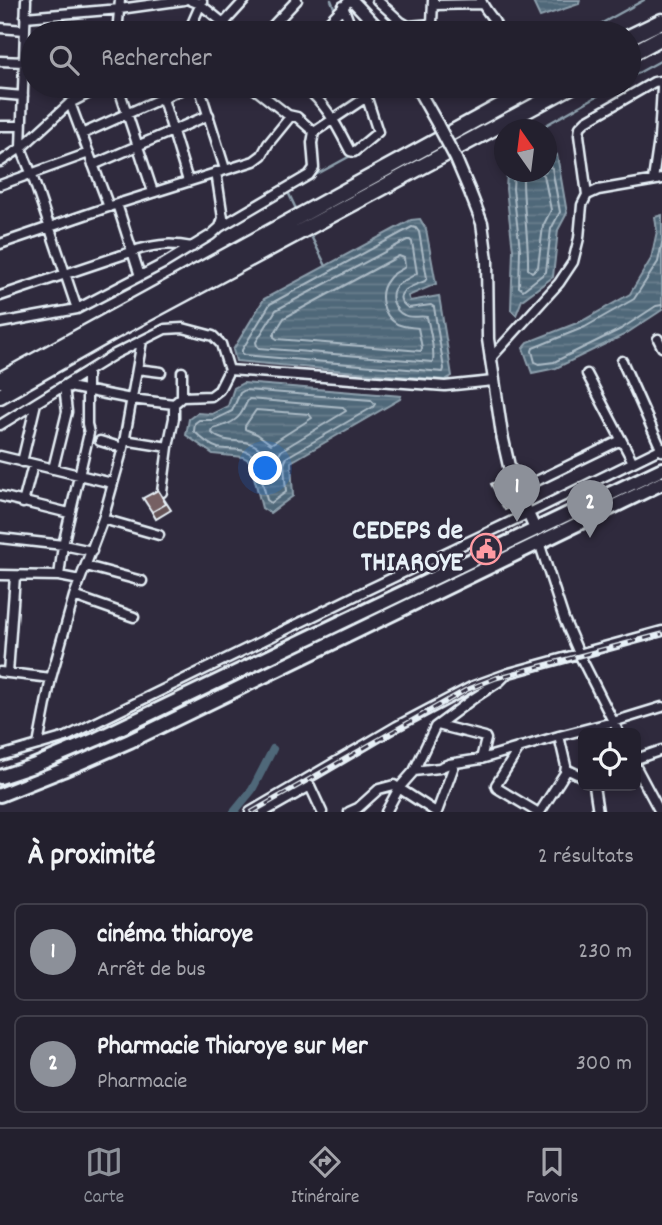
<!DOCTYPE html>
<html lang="fr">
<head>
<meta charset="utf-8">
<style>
  body { margin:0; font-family:Dekko,sans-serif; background:#2b2836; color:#f1f3f6 }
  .controls { position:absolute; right:21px; bottom:21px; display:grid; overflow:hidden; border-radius:10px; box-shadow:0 4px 10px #0003 }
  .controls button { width:63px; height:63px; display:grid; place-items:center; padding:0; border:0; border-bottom:2px solid #403e4a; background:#23202e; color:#f1f3f6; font:35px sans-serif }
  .compass { position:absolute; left:494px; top:119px; width:63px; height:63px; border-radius:50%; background:#23202e; box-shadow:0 4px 10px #0003; rotate:346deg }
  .you { position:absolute; left:266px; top:469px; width:24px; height:24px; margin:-18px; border:5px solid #fff; border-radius:50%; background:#1a73e8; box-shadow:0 0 0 10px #1a73e833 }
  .badge { display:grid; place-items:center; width:46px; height:46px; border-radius:50%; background:#8c9099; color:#fff; font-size:23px; font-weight:700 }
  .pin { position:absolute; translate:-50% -58px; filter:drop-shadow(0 2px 4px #0008) }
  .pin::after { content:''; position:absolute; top:37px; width:24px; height:21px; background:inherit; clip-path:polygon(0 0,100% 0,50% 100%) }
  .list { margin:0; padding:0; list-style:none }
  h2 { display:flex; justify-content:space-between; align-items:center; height:91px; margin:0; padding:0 28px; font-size:30px }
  h2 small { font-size:23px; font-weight:400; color:#a3a3aa }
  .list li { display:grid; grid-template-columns:46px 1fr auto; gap:21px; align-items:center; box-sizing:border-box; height:98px; margin:0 14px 14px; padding:0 14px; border:2px solid #403e4a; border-radius:10px }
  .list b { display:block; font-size:26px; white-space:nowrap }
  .list p { margin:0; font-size:23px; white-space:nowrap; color:#a3a3aa }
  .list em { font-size:23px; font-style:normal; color:#a3a3aa }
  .icon { flex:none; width:38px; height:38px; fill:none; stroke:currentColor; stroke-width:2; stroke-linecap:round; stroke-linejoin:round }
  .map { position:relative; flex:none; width:662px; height:812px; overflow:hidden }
  .search { position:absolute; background:#23202e; box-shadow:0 4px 10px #0003; left:21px; right:21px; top:21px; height:77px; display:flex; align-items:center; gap:18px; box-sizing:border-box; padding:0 24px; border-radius:38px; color:#a3a3aa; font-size:26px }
  .sheet { height:315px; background:#23202e }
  nav { display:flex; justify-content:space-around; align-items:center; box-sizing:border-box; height:98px; border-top:2px solid #403e4a; background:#23202e; font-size:19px; color:#a3a3aa }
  nav a { display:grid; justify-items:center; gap:4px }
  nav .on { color:#8c9099 }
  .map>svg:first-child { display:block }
</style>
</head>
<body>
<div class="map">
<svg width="662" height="812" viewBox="0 0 662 812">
  <defs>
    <pattern id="water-rules" width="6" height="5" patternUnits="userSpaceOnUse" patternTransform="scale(1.75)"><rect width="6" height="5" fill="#506879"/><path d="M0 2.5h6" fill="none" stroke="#697e8d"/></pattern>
  </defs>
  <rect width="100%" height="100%" fill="#2f2a3d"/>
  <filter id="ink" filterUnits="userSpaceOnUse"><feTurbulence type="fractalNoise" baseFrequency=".0143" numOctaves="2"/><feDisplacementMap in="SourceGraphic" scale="14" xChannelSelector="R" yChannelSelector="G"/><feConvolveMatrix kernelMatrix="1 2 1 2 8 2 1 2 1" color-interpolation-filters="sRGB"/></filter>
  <g filter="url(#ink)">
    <path fill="url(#water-rules)" stroke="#8d9fac" stroke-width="2" d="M 530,0 L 580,0 L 579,4 L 540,17 L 533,2 Z
      M 557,155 L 567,213 L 558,230 L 553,277 L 522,300 L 516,315 L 511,310 L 513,250 L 506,189 L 507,172 L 546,172 L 547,159 Z
      M 662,215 L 662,310 L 624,335 L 556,368 L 532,373 L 523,348 L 528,342 L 582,321 L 630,294 L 651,259 L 657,231 L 655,217 Z
      M 420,219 L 426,229 L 436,284 L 408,296 L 410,301 L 439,296 L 452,376 L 445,380 L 236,361 L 233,350 L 264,299 L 411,220 Z
      M 243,383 L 401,396 L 400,399 L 291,462 L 293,496 L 270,513 L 262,508 L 250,461 L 243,457 L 213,454 L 186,435 L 189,419 L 197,413 L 212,414 L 228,406 L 234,388 Z"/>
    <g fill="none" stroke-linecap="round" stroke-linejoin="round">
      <path stroke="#abbac5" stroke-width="2" d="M 514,172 L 513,189 L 520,249 L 519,287 L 523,290 L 546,272 L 551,229 L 560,212 L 552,168 L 546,165
        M 523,172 C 522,204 529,236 528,269 L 532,272 L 538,267 L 543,226 L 551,210 L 544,175 L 539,172
        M 412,227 L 416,228 L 419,232 L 427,278 L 425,281 C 413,286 388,293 408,308 L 431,305 L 434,307 L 444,369 L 443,372 L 244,355 L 242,354 L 242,350 L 270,304 Z
        M 407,240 L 410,240 L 412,242 L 417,273 C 407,281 389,283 393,301 C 395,307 398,313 404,315 C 411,319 420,315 427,317 C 430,331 435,348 433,362 L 259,348 L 257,346 L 256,342 L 276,310 Z
        M 662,243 L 658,262 L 634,299 L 585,327 L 533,348 L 532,351 L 535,362 L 539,364 L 554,362 L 621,329 L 656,306 L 662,305
        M 399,256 L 404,258 L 405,267 C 400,271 392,273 388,280 C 377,293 382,315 397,324 C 404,327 411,327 418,328 L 422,348 L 421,351 L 277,339 L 274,337 L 274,334 L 284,318 Z
        M 245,390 L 371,400 L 375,404 L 373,407 L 287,457 L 284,464 L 286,492 L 271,503 L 267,500 L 257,460 C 247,446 233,451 218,448 C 210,446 200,437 194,431 L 195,423 L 199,420 L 214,420 L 232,411 L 240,393 Z
        M 249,399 L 343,407 L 346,411 L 282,450 L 276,459 L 276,472 L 272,474 C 266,467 267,456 260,449 C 246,436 225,446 212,433 L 213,429 C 223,426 234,423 240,415 C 244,410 245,404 249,399 Z
        M 256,410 L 309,414 L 312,418 L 271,444 L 257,434 L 245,429 L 245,426 Z"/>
      <path stroke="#8d9fac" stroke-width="2.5" d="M 331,0 L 335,10
        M 371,0 L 406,33
        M 338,16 L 346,33
        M 584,33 L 644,0
        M 629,78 L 662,60
        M 476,86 L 481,97
        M 537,130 L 615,86
        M 310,178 L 354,154
        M 288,192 L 297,211
        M 309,232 L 326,266"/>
      <path stroke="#506879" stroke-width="8" d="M 234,812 L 252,790 L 273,749"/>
      <g stroke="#e8f1f8" stroke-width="13">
        <path id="minor" d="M 26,0 L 21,148 L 32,175 L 77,309
          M 190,0 L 200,4 L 236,33
          M 377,0 L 401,22 L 408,26 L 432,24 L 433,0
          M 481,0 C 485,13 498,19 497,33
          M 433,5 L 482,4
          M 343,6 L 353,33
          M 25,17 L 120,9 L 184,0
          M 224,23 L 245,0
          M 0,28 L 25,30
          M 117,33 L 120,0
          M 188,33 L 202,1
          M 266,33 L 297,0
          M 318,33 L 350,0
          M 0,61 L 24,62
          M 118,86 L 153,192
          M 159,86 L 188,181
          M 199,86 L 225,169
          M 251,86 L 288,115 L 297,117 L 314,132
          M 303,86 C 326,103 337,126 350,151 L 354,152 L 378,132 L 366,95
          M 0,94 L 23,96
          M 70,103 L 109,207
          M 0,126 L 21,126
          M 82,134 L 189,86
          M 0,162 L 21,148 L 70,103 L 103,86
          M 93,165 L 209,115
          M 653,180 L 659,139 L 662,87
          M 0,185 L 89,153
          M 587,195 L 579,135 L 580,127 L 586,121 L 654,82 L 659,81 L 661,83 L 662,86
          M 117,204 L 140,276
          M 220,227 L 309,175 L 314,168 L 312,143 L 314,132 L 365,98 L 366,95 L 363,86
          M 0,244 L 117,204 L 254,161 L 262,155 L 268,144 L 290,117
          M 0,296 L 140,249 C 159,244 173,243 192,247
          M 0,323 L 77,309 L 165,263 L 211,235 L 220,227 L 223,218 L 216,172
          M 658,339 L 662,347
          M 490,359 L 559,283 L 573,262 L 579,238 L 582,205 L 587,195 L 598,190 L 662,179
          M 622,361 L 662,451
          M 137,369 L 161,372
          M 182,372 L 182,397
          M 587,374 L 633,462
          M 0,425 L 115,354 L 165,329 L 183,328 L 213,336 L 221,344 L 229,370
          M 124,440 L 168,447
          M 100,441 L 123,448
          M 0,456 L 112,483
          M 22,462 L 36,403
          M 53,469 L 67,412 L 64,386 L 131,399 L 174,404
          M 516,491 L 621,440
          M 162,492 L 168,447 L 174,418 L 174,404 L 182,397 L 211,396 L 219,390 L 229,370 L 445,386 L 493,381
          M 0,496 L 69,513
          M 23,503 L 33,465
          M 103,519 L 159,535
          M 0,538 L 63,545 L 92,551
          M 539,542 L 564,619 L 580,656 L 619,733
          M 86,566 L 142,581
          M 0,575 L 59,576 L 80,580
          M 59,576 L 63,545 L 89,433 L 87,424 L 87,372
          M 74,596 L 134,617
          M 0,672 L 51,678
          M 8,673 L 15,576
          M 438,725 L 485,737 L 486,739 L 481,759
          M 38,745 L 51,678 L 74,596 L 103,519 L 123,448 L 142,341
          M 520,747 L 496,785 L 497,788 L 537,812
          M 0,756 L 66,737 L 367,590 L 527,514 L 662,448
          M 636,759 L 662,750
          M 636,767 L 660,812
          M 566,769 L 583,777
          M 414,771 L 435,727 L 474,698 L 500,681 L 506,675
          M 594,786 L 598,812
          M 250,812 L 397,726 L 473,686 L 509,673 L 662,631
          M 264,812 L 310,786 L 322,812
          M 349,812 L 358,808 L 379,789 L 394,785 L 436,812
          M 386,812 L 399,788 L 414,771 L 439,768 L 449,764 L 481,759 L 559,736 L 613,722 L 662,707
          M 437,812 L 455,763
          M 540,812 L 565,773 L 566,766 L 559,736"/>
      </g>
      <g stroke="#e8f1f8" stroke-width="15">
        <path id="tertiary" d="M 352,0 L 383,33
          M 416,86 L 438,125
          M 456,159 L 470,192 L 482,223 L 487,260 L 488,339 L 502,435 L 511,475 L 535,529"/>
      </g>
      <g stroke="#e8f1f8" stroke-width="18">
        <path id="trunk" d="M 0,777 L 33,766 L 97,739 L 662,469
          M 0,795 L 63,770 L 130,741 L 662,483"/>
      </g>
      <g stroke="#e8f1f8" stroke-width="19">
        <path id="motorway" d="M 629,37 L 662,21
          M 629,55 L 662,37
          M 0,380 L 537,86
          M 0,396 L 113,332 L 572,86"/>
      </g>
      <use href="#minor" stroke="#2f2a3d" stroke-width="8"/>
      <use href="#tertiary" stroke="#2f2a3d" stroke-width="10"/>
      <use href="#trunk" stroke="#2f2a3d" stroke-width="12"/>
      <use href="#motorway" stroke="#2f2a3d" stroke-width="14"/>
      <g stroke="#e8f1f8" stroke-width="5">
        <path id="rail" d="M 252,812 L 450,699 L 466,690 L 496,678 L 662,634"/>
      </g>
      <use href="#rail" stroke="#2f2a3d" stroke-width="2.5" stroke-dasharray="8" stroke-linecap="butt"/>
      <g stroke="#e8f1f8" stroke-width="15" stroke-linecap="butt">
        <path id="tertiary-bridge" d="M 438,125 L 456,159"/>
      </g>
      <use href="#tertiary-bridge" stroke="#2f2a3d" stroke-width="10"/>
    </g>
    <path fill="#655356" stroke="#e8f1f8" stroke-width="2" d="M 503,478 L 517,504 L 505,510 L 502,505 Z
      M 158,490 L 171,510 L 156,519 L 152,512 Z"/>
    <path fill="#766164" stroke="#e8f1f8" stroke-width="2" d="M 503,478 L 514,499 L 502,505 L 491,484 Z
      M 158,490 L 166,504 L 152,512 L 143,498 Z"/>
  </g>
  <defs>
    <g id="civic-ring" transform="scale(1.575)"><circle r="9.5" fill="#2f2a3d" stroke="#ff9aa2" stroke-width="1.5"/><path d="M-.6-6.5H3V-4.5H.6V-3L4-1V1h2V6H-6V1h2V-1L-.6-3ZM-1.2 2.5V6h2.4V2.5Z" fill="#ff9aa2"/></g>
  </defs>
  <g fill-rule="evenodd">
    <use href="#civic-ring" x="486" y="549"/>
  </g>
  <g text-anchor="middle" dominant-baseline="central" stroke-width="5" stroke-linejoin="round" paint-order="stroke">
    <g font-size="28" font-weight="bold" fill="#e8f1f8" stroke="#2f2a3d" text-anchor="end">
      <text x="463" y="533">CEDEPS de<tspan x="463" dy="32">THIAROYE</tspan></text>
    </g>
  </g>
</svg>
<div class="controls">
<button><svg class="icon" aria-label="locate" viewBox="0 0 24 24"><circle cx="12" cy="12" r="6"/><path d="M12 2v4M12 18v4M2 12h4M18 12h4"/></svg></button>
</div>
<svg class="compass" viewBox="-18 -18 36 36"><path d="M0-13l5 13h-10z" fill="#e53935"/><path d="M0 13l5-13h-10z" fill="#a3a3aa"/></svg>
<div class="you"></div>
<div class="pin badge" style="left:517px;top:522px">1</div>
<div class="pin badge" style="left:590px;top:538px">2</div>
<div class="search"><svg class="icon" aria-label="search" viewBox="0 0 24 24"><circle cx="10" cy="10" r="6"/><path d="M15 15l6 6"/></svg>Rechercher</div>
</div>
<section class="sheet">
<h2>À proximité<small>2 résultats</small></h2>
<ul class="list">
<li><span class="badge">1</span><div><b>cinéma thiaroye</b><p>Arrêt de bus</p></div><em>230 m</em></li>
<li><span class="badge">2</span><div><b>Pharmacie Thiaroye sur Mer</b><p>Pharmacie</p></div><em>300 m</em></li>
</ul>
</section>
<nav>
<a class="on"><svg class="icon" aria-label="map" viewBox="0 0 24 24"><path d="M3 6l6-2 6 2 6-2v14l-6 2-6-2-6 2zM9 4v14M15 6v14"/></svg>Carte</a>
<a><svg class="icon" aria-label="directions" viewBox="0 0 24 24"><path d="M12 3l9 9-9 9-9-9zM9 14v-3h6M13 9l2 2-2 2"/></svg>Itinéraire</a>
<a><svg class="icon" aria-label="saved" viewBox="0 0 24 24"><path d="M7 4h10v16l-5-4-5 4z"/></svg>Favoris</a>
</nav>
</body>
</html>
